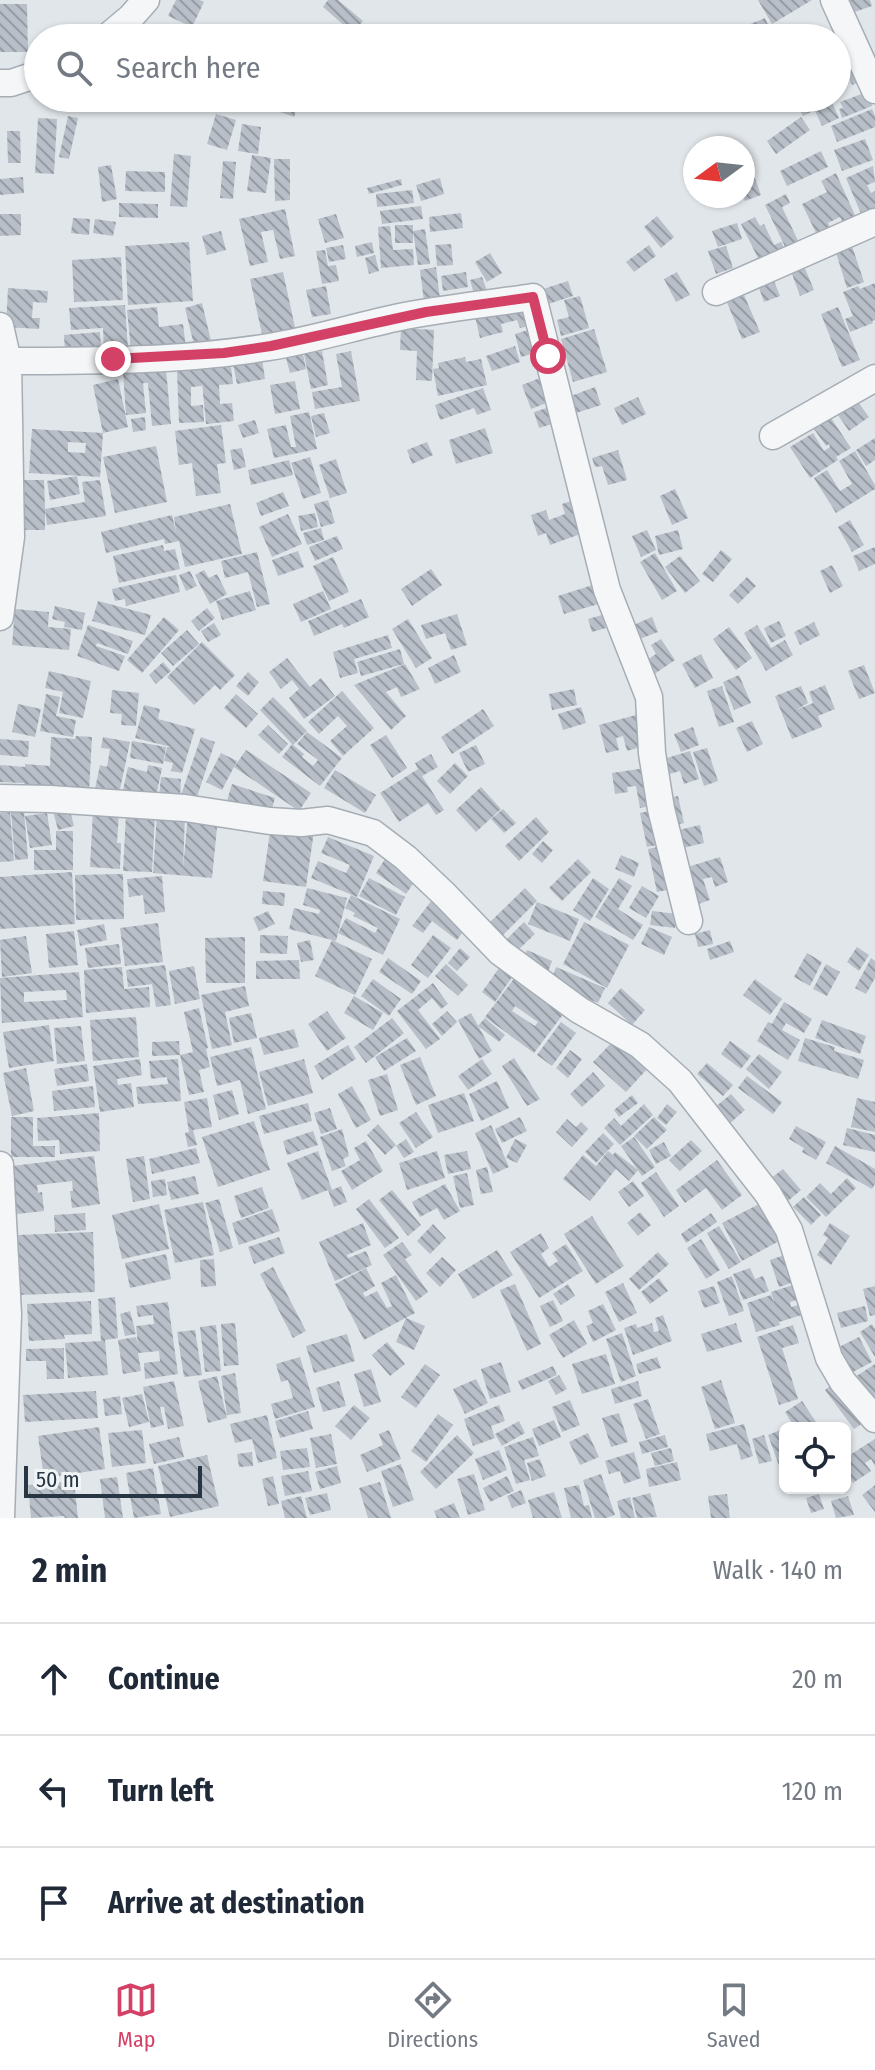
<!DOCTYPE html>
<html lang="en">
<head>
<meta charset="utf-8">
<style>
  body { margin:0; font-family:"Fira Sans Condensed",sans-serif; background:#f6f6f7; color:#1f2937 }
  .controls { position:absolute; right:24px; bottom:24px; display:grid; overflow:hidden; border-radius:12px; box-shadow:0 2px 6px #0004 }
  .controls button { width:72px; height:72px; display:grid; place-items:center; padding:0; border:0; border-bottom:2px solid #e0e1e3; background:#fff; color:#1f2937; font:40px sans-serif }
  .compass { position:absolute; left:683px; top:136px; width:72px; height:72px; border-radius:50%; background:#fff; box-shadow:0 2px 6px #0004; rotate:255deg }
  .scale { position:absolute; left:24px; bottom:20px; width:178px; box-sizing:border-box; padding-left:8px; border:4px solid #283543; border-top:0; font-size:22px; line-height:28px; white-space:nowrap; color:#283543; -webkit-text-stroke:6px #f1f4f7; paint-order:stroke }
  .stop { position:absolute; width:24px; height:24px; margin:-18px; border:6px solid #d44167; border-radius:50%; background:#fff }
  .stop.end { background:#d44167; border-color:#fff; box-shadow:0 2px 8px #0008 }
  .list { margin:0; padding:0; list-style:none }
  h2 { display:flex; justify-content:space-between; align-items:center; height:104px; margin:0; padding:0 32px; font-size:34px }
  h2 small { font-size:26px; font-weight:400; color:#747a83 }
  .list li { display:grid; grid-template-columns:52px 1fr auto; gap:24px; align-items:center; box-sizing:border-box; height:112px; padding:0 32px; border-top:2px solid #e0e1e3 }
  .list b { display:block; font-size:30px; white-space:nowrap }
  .list em { font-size:26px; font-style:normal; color:#747a83 }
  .icon { flex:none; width:44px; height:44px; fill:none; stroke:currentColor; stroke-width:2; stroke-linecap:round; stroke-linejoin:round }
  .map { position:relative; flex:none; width:875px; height:1518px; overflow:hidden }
  .search { position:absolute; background:#fff; box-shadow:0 2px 6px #0004; left:24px; right:24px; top:24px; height:88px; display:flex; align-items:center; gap:20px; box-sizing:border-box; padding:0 28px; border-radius:44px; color:#747a83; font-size:30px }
  .sheet { height:440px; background:#fff }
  nav { display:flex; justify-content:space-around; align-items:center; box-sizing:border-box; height:112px; border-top:2px solid #e0e1e3; background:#fff; font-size:22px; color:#747a83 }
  nav a { display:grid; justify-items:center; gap:4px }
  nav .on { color:#d44167 }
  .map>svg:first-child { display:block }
</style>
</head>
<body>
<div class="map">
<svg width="875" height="1518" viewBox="0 0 875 1518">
  <defs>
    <pattern id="building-back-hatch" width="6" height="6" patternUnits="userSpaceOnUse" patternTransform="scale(2)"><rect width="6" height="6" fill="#b8bfc8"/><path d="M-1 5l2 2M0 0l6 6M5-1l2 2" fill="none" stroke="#969ca4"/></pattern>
  </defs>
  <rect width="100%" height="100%" fill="#e1e6ea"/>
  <path fill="url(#building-back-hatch)" fill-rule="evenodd" d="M 176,0 L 200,0 L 204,2 L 192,27 L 168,16 Z
    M 328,0 L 338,0 L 363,21 L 353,33 L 323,7 Z
    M 758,0 L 812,0 L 772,24 Z
    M 843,0 L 870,0 L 872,6 L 840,17 Z
    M 0,4 L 27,4 L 28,52 L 0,52 Z
    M 765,18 L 774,38 L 750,38 L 745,26 Z
    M 857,58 L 865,80 L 852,85 L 848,75 L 845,76 L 841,64 Z
    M 867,92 L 872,106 L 842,118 L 839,109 L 843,108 L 840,102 Z
    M 279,98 L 300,98 L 294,117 L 275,110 Z
    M 793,98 L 804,98 L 811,112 L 803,116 Z
    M 809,98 L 830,98 L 839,118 L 822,126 Z
    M 872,109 L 875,116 L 875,127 L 837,142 L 831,126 Z
    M 216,114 L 236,120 L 227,150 L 207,144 Z
    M 68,116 L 78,118 L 69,159 L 59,157 Z
    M 801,117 L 810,130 L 776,154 L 767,141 Z
    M 38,118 L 57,119 L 54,174 L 35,173 Z
    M 242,124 L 261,127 L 258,154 L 238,151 Z
    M 7,131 L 20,131 L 21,163 L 8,163 Z
    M 865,139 L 873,160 L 842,171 L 834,150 Z
    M 821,151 L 828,167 L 787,186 L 780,171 Z
    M 174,154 L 191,156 L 187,207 L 170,206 Z
    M 252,155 L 271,158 L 266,193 L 247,191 Z
    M 274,159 L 290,159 L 290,200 L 275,201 Z
    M 223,161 L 236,162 L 233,199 L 220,198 Z
    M 749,162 L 761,195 L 745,201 L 743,196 L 743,164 Z
    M 111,165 L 117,199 L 102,202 L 98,167 Z
    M 873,166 L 875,182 L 867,185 L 871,193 L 875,191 L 875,216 L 864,221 L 846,178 Z
    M 126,171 L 165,172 L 165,192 L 125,191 Z
    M 836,173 L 858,222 L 845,228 L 840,217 L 828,223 L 833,233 L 819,239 L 802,204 L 827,192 L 821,181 Z
    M 23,177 L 24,193 L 0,195 L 0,179 Z
    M 440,178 L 444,194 L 421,201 L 416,185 Z
    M 401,179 L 402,185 L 369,194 L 367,188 Z
    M 412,190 L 414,203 L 377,207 L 376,194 Z
    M 786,194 L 790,203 L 782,207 L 802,249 L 789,255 L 765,205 Z
    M 119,203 L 158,204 L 158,218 L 119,217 Z
    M 421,206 L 423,219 L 382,224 L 380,211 Z
    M 285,209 L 295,256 L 280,259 L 273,230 L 261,232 L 268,262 L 250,266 L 239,219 Z
    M 461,213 L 463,228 L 430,232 L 429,217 Z
    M 0,214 L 21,214 L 21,235 L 0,236 Z
    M 336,214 L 344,238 L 325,243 L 318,219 Z
    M 657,216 L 674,237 L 661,248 L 644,227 Z
    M 755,217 L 760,226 L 764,224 L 774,245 L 781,242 L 787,253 L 762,266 L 741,224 Z
    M 73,218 L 90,219 L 89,235 L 71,233 Z
    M 95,219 L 116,222 L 113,236 L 93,233 Z
    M 737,223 L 742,239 L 718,247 L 712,231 Z
    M 395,225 L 413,225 L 413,243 L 395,243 Z
    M 390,226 L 393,250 L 413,249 L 414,265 L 381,268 L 378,227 Z
    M 425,229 L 430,264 L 418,265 L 413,231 Z
    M 221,231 L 226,250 L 207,255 L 202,236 Z
    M 849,237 L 864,282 L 847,288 L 833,243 Z
    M 189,242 L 193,301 L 128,305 L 125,246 Z
    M 372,242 L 374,253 L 357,257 L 355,246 Z
    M 451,244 L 453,265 L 437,266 L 435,245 Z
    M 343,245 L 346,259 L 329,262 L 326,248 Z
    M 649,245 L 656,256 L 634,272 L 626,262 Z
    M 726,246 L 733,268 L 716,274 L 708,251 Z
    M 325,250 L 328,266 L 336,265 L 339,281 L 322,284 L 316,251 Z
    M 490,253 L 502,273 L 487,282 L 475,262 Z
    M 375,255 L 379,271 L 369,274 L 365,258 Z
    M 121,257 L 123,300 L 74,302 L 72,260 Z
    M 804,266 L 814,290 L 800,296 L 791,271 Z
    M 436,267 L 441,307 L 425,309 L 420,270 Z
    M 283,272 L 296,332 L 263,339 L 250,279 Z
    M 466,272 L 468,287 L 443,291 L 441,276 Z
    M 677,272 L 690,295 L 676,302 L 664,279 Z
    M 772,276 L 780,296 L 764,302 L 757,282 Z
    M 482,277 L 490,299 L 477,304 L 470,280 Z
    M 568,281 L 573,296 L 542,306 L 537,291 Z
    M 875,283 L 875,320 L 872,321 L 873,323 L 850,332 L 845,319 L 853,316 L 843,292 L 858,286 L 860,289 Z
    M 326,286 L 331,314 L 312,317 L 306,290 Z
    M 8,288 L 48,291 L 47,303 L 33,302 L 32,318 L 40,318 L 39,329 L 6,327 Z
    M 741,288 L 760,332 L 742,339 L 724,295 Z
    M 580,296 L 589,328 L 561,336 L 557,320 L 569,317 L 564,300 Z
    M 529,299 L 535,325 L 520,328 L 517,320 L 501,324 L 503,332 L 480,338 L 474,312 Z
    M 202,303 L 212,345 L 195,349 L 185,308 Z
    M 125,305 L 128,349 L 104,351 L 103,328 L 71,330 L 69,308 Z
    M 157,307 L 159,327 L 183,324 L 186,348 L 131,351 L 127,310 Z
    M 838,307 L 860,360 L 842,367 L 821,314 Z
    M 401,328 L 434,330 L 432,381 L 416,380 L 417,351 L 400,350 Z
    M 531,329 L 538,352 L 521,357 L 515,334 Z
    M 594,329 L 607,372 L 573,382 L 561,339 Z
    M 100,332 L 101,350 L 65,353 L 64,335 Z
    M 515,346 L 520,362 L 492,371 L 486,356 Z
    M 322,351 L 328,385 L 311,389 L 304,354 Z
    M 351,351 L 360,401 L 315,409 L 312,392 L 342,387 L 336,354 Z
    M 303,354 L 306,369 L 290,373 L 286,358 Z
    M 465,357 L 466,362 L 481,359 L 487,385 L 438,396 L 433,369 L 439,368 L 438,363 Z
    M 262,359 L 265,379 L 237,384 L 233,364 Z
    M 231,366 L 233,384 L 219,385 L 220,404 L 232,403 L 234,421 L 206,424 L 202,382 L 202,386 L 191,387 L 191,406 L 203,405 L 204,422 L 179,423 L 177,371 Z
    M 166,369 L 171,424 L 152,426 L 148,383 L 143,383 L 146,413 L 126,415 L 123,372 Z
    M 545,376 L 554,400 L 531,409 L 522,385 Z
    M 118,379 L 128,427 L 103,433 L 93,385 Z
    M 295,381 L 300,409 L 275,414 L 270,385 Z
    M 595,387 L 601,405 L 576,413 L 571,396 Z
    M 483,388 L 491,410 L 477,415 L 474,408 L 440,420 L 435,405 Z
    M 638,397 L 646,414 L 622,425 L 614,408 Z
    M 857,401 L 869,417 L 849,431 L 838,415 Z
    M 550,407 L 555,423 L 539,428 L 534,412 Z
    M 309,412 L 317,449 L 274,458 L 267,429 L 286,425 L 291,447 L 296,447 L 290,416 Z
    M 324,413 L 330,433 L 316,437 L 311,416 Z
    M 145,417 L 146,430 L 133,432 L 131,419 Z
    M 831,418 L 851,448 L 836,457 L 838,460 L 810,478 L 790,447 L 813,433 L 824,451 L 830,447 L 829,444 L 826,446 L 814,429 Z
    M 255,420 L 259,433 L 243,438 L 238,425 Z
    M 221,425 L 226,463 L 217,464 L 221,493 L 196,496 L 192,463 L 179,465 L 175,431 Z
    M 485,428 L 493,453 L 456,464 L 449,440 Z
    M 32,429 L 103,433 L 100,477 L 29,473 ZM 68,442 L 86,443 L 85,453 L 68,452 Z
    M 875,438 L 875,460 L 866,466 L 856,450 Z
    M 427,442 L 433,455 L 412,464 L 407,450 Z
    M 156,446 L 167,502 L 115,513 L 103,457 Z
    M 242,448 L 246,467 L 234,470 L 230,450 Z
    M 618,450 L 627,480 L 608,485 L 602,466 L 595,467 L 592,458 Z
    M 855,451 L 875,485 L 875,489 L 836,513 L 814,478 L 827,470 L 840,491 L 852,484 L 839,461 Z
    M 310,457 L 321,493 L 303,499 L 291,463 Z
    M 336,459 L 347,493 L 330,498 L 319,465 Z
    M 289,460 L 293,475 L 251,485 L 248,470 Z
    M 77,476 L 80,494 L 50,500 L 47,481 Z
    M 24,480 L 44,480 L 45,509 L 85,502 L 82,482 L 100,480 L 106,516 L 47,525 L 45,509 L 45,530 L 25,530 Z
    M 675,489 L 688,518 L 672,525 L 660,496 Z
    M 283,492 L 289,506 L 261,516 L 256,503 Z
    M 328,500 L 335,523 L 321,527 L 314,504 Z
    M 574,500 L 586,532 L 550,545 L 546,533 L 538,536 L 531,515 L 546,510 L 549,520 L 565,514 L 562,504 Z
    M 230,504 L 242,554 L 185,567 L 179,541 L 165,544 L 164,539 L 106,553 L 101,532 L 172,515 L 176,532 L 174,517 Z
    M 315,513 L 318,527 L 301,531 L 298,516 Z
    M 288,514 L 302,544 L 272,557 L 259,527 Z
    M 850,520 L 864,545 L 852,552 L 838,527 Z
    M 321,528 L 324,540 L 307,545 L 303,533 Z
    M 647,530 L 656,550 L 641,557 L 632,536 Z
    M 678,530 L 683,549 L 659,555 L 655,536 Z
    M 337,536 L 343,549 L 315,561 L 309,547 Z
    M 163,545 L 164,551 L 175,549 L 180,569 L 119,583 L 113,556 Z
    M 875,547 L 875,564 L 859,571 L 853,556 Z
    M 721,550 L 732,559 L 713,582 L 702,574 Z
    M 298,551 L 304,567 L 278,576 L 272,560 Z
    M 257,552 L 270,604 L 257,607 L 248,572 L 225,578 L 221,561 Z
    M 655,553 L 677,591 L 662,600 L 640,562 Z
    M 680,556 L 700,581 L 685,593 L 665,567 Z
    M 333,557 L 349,592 L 329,601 L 313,566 Z
    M 832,565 L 843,586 L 830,593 L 820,571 Z
    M 431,569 L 442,585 L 412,606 L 401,589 Z
    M 204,570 L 209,578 L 217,574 L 227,594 L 210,604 L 195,575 Z
    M 190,571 L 197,586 L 186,591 L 179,575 Z
    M 176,575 L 180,592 L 126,606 L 125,599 L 115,601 L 112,589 Z
    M 747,577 L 756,586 L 738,604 L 729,595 Z
    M 596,584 L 602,603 L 564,614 L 558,596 Z
    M 250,591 L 256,610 L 222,620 L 216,601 Z
    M 323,591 L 331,609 L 301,622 L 293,604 Z
    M 361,599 L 369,617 L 344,628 L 342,624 L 314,636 L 308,621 Z
    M 98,601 L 151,615 L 145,635 L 92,621 Z
    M 55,606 L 85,613 L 82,630 L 64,627 L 65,622 L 52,619 Z
    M 207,608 L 215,618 L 199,631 L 191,621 Z
    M 15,609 L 49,612 L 48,627 L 71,629 L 69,650 L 12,645 Z
    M 457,614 L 467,645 L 451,650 L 445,633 L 426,639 L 421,625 Z
    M 602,615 L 606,628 L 592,632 L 588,619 Z
    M 164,617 L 179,630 L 142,673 L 127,660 Z
    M 652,617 L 658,632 L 637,640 L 631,626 Z
    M 408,619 L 432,658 L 416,668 L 392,629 Z
    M 779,621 L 786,636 L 771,643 L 764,628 Z
    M 814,622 L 820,635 L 800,645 L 794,632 Z
    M 214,623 L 221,635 L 208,642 L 201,631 Z
    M 88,625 L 133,641 L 128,654 L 97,643 L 96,646 L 125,656 L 119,671 L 77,656 Z
    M 757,625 L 771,648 L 785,640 L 793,655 L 766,671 L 744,633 Z
    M 729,627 L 752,658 L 736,670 L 713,639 Z
    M 187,630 L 199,644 L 173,666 L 161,653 Z
    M 388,635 L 392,648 L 354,659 L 358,673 L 340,678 L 333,652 Z
    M 661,639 L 675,660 L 650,677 L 641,664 L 656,654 L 651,645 Z
    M 202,642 L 235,675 L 220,690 L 215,685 L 194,705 L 167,677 Z
    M 400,649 L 404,664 L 361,676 L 357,662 Z
    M 701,654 L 713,678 L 695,688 L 682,664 Z
    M 454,655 L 461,672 L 435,684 L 428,668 Z
    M 287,658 L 310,687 L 321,678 L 335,696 L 304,719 L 289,698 L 299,689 L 292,680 L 281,689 L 269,672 Z
    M 163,662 L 171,671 L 156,684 L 149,675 Z
    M 405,664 L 420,689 L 401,697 L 397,687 L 386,692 L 406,716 L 391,730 L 354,685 Z
    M 864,665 L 875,693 L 859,699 L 848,671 Z
    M 49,671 L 91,681 L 83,718 L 59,713 L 63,692 L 45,688 Z
    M 248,672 L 259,682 L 248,696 L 236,686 Z
    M 739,675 L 751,703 L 734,710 L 723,682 Z
    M 825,685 L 835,709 L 818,716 L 822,727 L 792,739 L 775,696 L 801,686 L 808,703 L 796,710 L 813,703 L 809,692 Z
    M 722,686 L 734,722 L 719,727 L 707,691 Z
    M 574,689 L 577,705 L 552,710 L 549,694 Z
    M 112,690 L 139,693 L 136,726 L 121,725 L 122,714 L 110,713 Z
    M 342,691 L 374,728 L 343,756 L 330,741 L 347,726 L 338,716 L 319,734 L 308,722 Z
    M 46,694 L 60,697 L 56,716 L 76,720 L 73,737 L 40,731 Z
    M 236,694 L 258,714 L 246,728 L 224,708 Z
    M 273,697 L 307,731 L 293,745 L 260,710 Z
    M 18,704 L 41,709 L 35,737 L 12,732 Z
    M 144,705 L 160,709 L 158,719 L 195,729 L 182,773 L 171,771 L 173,763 L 164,761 L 167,747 L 171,747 L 135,738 Z
    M 581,707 L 586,723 L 563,730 L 558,714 Z
    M 483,709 L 494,726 L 452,754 L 441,737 Z
    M 636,715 L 644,746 L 627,751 L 623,736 L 616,738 L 619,750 L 606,753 L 599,725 Z
    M 752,721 L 763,744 L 747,752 L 736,728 Z
    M 268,725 L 288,744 L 279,754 L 258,735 Z
    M 693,727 L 699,745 L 681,752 L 674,734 Z
    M 307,732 L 342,758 L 320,786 L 282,757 L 292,744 L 304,754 L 302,757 L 313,766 L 318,760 L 297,744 Z
    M 386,735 L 407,768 L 392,778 L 370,745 Z
    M 76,736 L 92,737 L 89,792 L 24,787 L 24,783 L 0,782 L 0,765 L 25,767 L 25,764 L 50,766 L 51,737 L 75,739 Z
    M 103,737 L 130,742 L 119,794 L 95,789 L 100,765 L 107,767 L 110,749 L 101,748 Z
    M 201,737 L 215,742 L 196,800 L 181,795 Z
    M 0,739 L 29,741 L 28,757 L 0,755 Z
    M 132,741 L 166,747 L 163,764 L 130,758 Z
    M 476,745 L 485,764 L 468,772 L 459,753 Z
    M 707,748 L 718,781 L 704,786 L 693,752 Z
    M 246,750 L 311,793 L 299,811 L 234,767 Z
    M 690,751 L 699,779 L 684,784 L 680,771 L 662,776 L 657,761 Z
    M 221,753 L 237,761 L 222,790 L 206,782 Z
    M 431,754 L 438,767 L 422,776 L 444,810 L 436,815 L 428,803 L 399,822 L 380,793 L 418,769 L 415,763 Z
    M 455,763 L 468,776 L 450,794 L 437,781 Z
    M 148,765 L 162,768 L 156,797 L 123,790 L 128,767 L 147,772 Z
    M 652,767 L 658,805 L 640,808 L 636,786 L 627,787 L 628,792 L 615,794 L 612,773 Z
    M 335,770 L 376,795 L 365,813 L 324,788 Z
    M 161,777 L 181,779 L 180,799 L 159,797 Z
    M 232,784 L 275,798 L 270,815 L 227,801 Z
    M 481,787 L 501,809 L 476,832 L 456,810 Z
    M 678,796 L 684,823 L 667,827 L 660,800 Z
    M 69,807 L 74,826 L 58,830 L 53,811 Z
    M 503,809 L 516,823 L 504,833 L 491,819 Z
    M 659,809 L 666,843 L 647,847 L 640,813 Z
    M 24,811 L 28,859 L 15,860 L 11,812 Z
    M 93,811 L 119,812 L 117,843 L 121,843 L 120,869 L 90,867 Z
    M 10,812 L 14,861 L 0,862 L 0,813 Z
    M 47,813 L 52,845 L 30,848 L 25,816 Z
    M 126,814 L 155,815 L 152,872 L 123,871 Z
    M 157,814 L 185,816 L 183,869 L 188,814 L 218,818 L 212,878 L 153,873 Z
    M 536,817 L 549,832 L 519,861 L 505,846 Z
    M 271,825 L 314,831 L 306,887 L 263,881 Z
    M 700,825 L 704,843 L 674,850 L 670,832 Z
    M 56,831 L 73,831 L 73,870 L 34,870 L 34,850 L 56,850 Z
    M 328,837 L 374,856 L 357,897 L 311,878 L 318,861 L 346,873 L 350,865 L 321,853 Z
    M 543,841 L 553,850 L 542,863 L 532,854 Z
    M 667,845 L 676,888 L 657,892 L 648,849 Z
    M 621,855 L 639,863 L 634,877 L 615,869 Z
    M 387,856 L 417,878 L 406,894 L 376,873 Z
    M 720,857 L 728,882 L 715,887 L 712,877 L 703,879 L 710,900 L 690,907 L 678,870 Z
    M 578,859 L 591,872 L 562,901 L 549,888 Z
    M 72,872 L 75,924 L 0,929 L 0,877 Z
    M 123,874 L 124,919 L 76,920 L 75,875 Z
    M 162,876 L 165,912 L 145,914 L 143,895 L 129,897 L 127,879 Z
    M 369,878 L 405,897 L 396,915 L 359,896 Z
    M 593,878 L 609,889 L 590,921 L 573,910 Z
    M 619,878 L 632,886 L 618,909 L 643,925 L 633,940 L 595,917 Z
    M 642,886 L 659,896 L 646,918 L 629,908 Z
    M 307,888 L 347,898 L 338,933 L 346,918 L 375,933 L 378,928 L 353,916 L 355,913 L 345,908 L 351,895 L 400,919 L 383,955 L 338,933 L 336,941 L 289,929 L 294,908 L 319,914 L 320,910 L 303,905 Z
    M 525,888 L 537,901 L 500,938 L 487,925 Z
    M 263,891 L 285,893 L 284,906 L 262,904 Z
    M 432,900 L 467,926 L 457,940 L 432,921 L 423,933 L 412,926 Z
    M 537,902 L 579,919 L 570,941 L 528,924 Z
    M 268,911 L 275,924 L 259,931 L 253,918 Z
    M 652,911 L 677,914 L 675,928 L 650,925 Z
    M 524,922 L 535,934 L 518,950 L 507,939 Z
    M 584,922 L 629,945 L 607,988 L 563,964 Z
    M 158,923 L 163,962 L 125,966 L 120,928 Z
    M 104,924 L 107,940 L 80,946 L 77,930 Z
    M 649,927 L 672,937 L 664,955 L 641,944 Z
    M 710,930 L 713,944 L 698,947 L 695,934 Z
    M 74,931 L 78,965 L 49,968 L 46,934 Z
    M 260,935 L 288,936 L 287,954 L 260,953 Z
    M 433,935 L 451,948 L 428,978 L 411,965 Z
    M 26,936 L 32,973 L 2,977 L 0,940 Z
    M 245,937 L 245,983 L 206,983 L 205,938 Z
    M 310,940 L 314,960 L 301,962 L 297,943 Z
    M 332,940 L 372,959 L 355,995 L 315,976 Z
    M 730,941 L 734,952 L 710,960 L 707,949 Z
    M 119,944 L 121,964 L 88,968 L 85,948 Z
    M 857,947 L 869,955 L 859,971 L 847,962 Z
    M 460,948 L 470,957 L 457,971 L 448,963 Z
    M 527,950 L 552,961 L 548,972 L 522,961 Z
    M 807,953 L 822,962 L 810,986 L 794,977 Z
    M 388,958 L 421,981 L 412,994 L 379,972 Z
    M 871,958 L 875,961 L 875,978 L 866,994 L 855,988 Z
    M 299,960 L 300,979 L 256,979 L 256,961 Z
    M 446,964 L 468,985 L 458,996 L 435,976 Z
    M 826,964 L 840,972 L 827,996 L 813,989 Z
    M 165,965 L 171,1005 L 156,1007 L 152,984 L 128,987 L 126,970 Z
    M 194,966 L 200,999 L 175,1004 L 169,971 Z
    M 122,967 L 124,989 L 149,987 L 150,1007 L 86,1013 L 84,970 Z
    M 556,967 L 605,988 L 598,1003 L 550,983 Z
    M 499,968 L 512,977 L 495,1002 L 482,992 Z
    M 79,972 L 83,1017 L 2,1023 L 0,978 ZM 66,990 L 67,1000 L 24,1002 L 24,992 Z
    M 516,976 L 564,1013 L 534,1053 L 485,1017 ZM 515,1006 L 538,1022 L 535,1026 L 512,1011 Z
    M 373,979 L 401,999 L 389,1016 L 361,996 Z
    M 755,979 L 782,999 L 770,1015 L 743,995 Z
    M 433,983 L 448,1004 L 441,1009 L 432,998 L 418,1010 L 440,1039 L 426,1049 L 397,1011 Z
    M 245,986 L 249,1006 L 225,1012 L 232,1045 L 212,1049 L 201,995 Z
    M 621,988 L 645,1010 L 632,1025 L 608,1003 Z
    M 354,996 L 383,1013 L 373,1030 L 344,1013 Z
    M 784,1002 L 812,1019 L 804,1033 L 786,1023 L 782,1030 L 800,1040 L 788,1060 L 757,1041 L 768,1022 L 772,1024 Z
    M 199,1008 L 208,1048 L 206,1049 L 210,1067 L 199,1070 L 204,1092 L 189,1095 L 180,1055 L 193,1052 L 184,1012 Z
    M 327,1011 L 346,1038 L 327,1051 L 308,1024 Z
    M 447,1011 L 457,1022 L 442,1036 L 432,1024 Z
    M 251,1013 L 257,1038 L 234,1043 L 229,1018 Z
    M 471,1013 L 492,1051 L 479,1059 L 458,1020 Z
    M 136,1017 L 139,1057 L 93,1061 L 90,1020 Z
    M 392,1018 L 404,1033 L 366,1063 L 354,1047 Z
    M 485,1018 L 505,1035 L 499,1042 L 478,1026 Z
    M 822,1020 L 866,1036 L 860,1054 L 815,1038 Z
    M 561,1022 L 576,1033 L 552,1066 L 537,1055 Z
    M 49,1025 L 54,1061 L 9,1068 L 3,1032 Z
    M 81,1026 L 85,1061 L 57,1064 L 54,1028 Z
    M 294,1029 L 299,1047 L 264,1055 L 259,1038 Z
    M 407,1038 L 416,1051 L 384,1071 L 375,1057 Z
    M 805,1038 L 835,1047 L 834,1051 L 864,1060 L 858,1079 L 798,1061 Z
    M 615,1039 L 648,1068 L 626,1092 L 593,1062 Z
    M 179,1041 L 180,1055 L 152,1056 L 152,1042 Z
    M 730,1041 L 751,1056 L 741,1069 L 721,1054 Z
    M 348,1045 L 356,1059 L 322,1080 L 314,1066 Z
    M 251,1047 L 266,1109 L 248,1114 L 240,1080 L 217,1086 L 210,1057 Z
    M 570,1050 L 582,1059 L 568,1078 L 556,1068 Z
    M 759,1054 L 782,1072 L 769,1089 L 746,1069 Z
    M 420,1057 L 436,1096 L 416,1105 L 400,1065 Z
    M 514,1058 L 540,1099 L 527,1106 L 502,1066 Z
    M 140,1059 L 142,1075 L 117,1079 L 118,1085 L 131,1083 L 134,1107 L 100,1112 L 93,1066 Z
    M 178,1059 L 181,1101 L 138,1104 L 136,1087 L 168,1084 L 167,1077 L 151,1079 L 149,1061 Z
    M 304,1059 L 313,1093 L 268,1106 L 259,1072 Z
    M 482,1059 L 492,1074 L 468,1090 L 458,1076 Z
    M 707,1063 L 733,1085 L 723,1096 L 697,1074 Z
    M 87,1064 L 89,1081 L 57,1086 L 54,1069 Z
    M 26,1068 L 34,1111 L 12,1116 L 3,1073 Z
    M 593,1072 L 605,1086 L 582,1107 L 570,1094 Z
    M 387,1074 L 398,1110 L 380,1116 L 368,1080 Z
    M 747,1076 L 782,1102 L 773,1114 L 738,1088 Z
    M 497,1081 L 509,1108 L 481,1121 L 469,1094 Z
    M 93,1086 L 95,1107 L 54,1111 L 52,1091 Z
    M 352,1086 L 371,1120 L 356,1128 L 338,1094 Z
    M 232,1090 L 239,1114 L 219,1120 L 213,1095 Z
    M 464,1093 L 474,1121 L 438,1133 L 428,1105 Z
    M 731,1094 L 745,1110 L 728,1125 L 714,1108 Z
    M 632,1095 L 638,1103 L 619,1117 L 614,1110 Z
    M 207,1098 L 212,1127 L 193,1130 L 197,1145 L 188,1147 L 185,1133 L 189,1132 L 184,1102 Z
    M 857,1098 L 875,1102 L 875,1132 L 851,1127 Z
    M 308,1103 L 312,1121 L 264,1134 L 259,1116 Z
    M 644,1104 L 653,1115 L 632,1134 L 628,1130 L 632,1134 L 620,1145 L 604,1128 L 614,1118 L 621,1126 Z
    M 667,1104 L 677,1112 L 666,1125 L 657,1118 Z
    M 330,1108 L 337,1129 L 321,1134 L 314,1113 Z
    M 416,1112 L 433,1137 L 416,1148 L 399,1123 Z
    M 99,1113 L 100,1151 L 60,1154 L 59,1140 L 38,1141 L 37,1118 Z
    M 11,1117 L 33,1117 L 33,1146 L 55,1146 L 55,1157 L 11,1157 Z
    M 520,1117 L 527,1131 L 502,1143 L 495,1129 Z
    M 654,1117 L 667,1130 L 647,1149 L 634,1136 Z
    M 567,1119 L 576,1127 L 581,1122 L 588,1129 L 572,1147 L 556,1132 Z
    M 254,1121 L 270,1170 L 218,1187 L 202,1137 Z
    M 378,1124 L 396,1145 L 385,1155 L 367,1135 Z
    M 491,1125 L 509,1167 L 493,1174 L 475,1133 Z
    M 796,1126 L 826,1142 L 816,1160 L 802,1152 L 804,1148 L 789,1139 Z
    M 847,1128 L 875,1135 L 875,1152 L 843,1145 Z
    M 342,1129 L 349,1156 L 343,1159 L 346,1166 L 332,1171 L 320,1137 Z
    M 313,1131 L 318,1145 L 287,1155 L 283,1141 Z
    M 603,1133 L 614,1144 L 596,1163 L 585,1152 Z
    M 634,1137 L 655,1167 L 642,1176 L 621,1146 Z
    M 406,1139 L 414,1152 L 404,1158 L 396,1146 Z
    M 515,1139 L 527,1145 L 517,1163 L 506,1158 Z
    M 691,1140 L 702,1151 L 680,1171 L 669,1160 Z
    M 366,1141 L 383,1171 L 352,1190 L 341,1171 L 360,1160 L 354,1148 Z
    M 664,1142 L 671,1156 L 656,1164 L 649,1150 Z
    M 835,1146 L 875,1169 L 875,1184 L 872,1189 L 826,1163 Z
    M 196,1148 L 200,1163 L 152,1174 L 149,1159 Z
    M 318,1151 L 332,1190 L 341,1186 L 347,1202 L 334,1207 L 328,1190 L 302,1200 L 287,1163 Z
    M 437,1151 L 445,1178 L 407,1190 L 399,1163 Z
    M 467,1151 L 471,1169 L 448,1174 L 444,1155 Z
    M 608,1151 L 613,1155 L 615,1152 L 638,1170 L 629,1181 L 616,1169 L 590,1201 L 563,1179 L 583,1155 L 596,1166 Z
    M 94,1156 L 100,1204 L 72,1208 L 70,1191 L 73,1191 L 72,1181 L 37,1185 L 38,1193 L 42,1192 L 44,1211 L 17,1214 L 12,1166 Z
    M 144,1156 L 150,1199 L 133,1202 L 126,1159 Z
    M 717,1160 L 742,1195 L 722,1210 L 706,1188 L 685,1203 L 676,1190 Z
    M 487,1167 L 493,1192 L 481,1194 L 476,1170 Z
    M 783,1169 L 801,1190 L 788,1201 L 770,1179 Z
    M 656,1172 L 679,1206 L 664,1217 L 641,1183 Z
    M 467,1173 L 474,1205 L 460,1208 L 453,1176 Z
    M 195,1176 L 199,1194 L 171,1200 L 167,1182 Z
    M 847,1178 L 856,1188 L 826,1217 L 806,1197 L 820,1183 L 831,1194 Z
    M 165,1179 L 167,1195 L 153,1197 L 151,1181 Z
    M 633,1181 L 644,1196 L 629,1207 L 618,1192 Z
    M 445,1184 L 460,1211 L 444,1220 L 437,1208 L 420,1217 L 412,1202 Z
    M 262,1187 L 269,1208 L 241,1218 L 234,1196 Z
    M 392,1190 L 421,1225 L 408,1236 L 379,1200 Z
    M 804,1197 L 821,1215 L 811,1225 L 793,1207 Z
    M 219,1199 L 233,1248 L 220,1252 L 205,1203 Z
    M 369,1199 L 399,1238 L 385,1248 L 356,1209 Z
    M 203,1202 L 214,1255 L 175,1263 L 164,1210 Z
    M 763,1202 L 783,1239 L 742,1261 L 722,1223 Z
    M 159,1204 L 169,1249 L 122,1259 L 112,1215 Z
    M 272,1209 L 280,1231 L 239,1245 L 232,1223 Z
    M 640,1212 L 651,1225 L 638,1236 L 627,1223 Z
    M 85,1213 L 86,1230 L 55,1232 L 54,1215 Z
    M 711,1213 L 717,1222 L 686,1243 L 681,1234 Z
    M 592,1216 L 624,1266 L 596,1284 L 564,1234 Z
    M 363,1223 L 371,1245 L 347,1255 L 348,1258 L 366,1251 L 372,1265 L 335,1281 L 319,1242 Z
    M 830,1223 L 850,1236 L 831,1265 L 817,1255 L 828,1238 L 823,1235 Z
    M 433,1224 L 446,1238 L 430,1254 L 417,1241 Z
    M 719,1226 L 741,1262 L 729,1269 L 707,1233 Z
    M 93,1232 L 95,1292 L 21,1295 L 18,1235 Z
    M 541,1233 L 549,1248 L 541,1254 L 549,1267 L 558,1261 L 552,1253 L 566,1244 L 583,1271 L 539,1298 L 510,1252 Z
    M 279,1237 L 285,1253 L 254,1264 L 248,1247 Z
    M 701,1239 L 720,1270 L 706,1279 L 687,1248 Z
    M 402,1242 L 412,1255 L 405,1259 L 428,1292 L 416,1301 L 383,1255 Z
    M 497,1250 L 513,1275 L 473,1299 L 458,1274 Z
    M 658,1252 L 669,1264 L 639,1290 L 629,1279 Z
    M 166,1254 L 171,1279 L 130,1288 L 125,1263 Z
    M 787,1254 L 797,1281 L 779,1287 L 770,1260 Z
    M 442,1257 L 456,1270 L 440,1287 L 426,1273 Z
    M 214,1259 L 216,1286 L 201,1287 L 200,1260 Z
    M 273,1267 L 306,1331 L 293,1338 L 260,1274 Z
    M 366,1268 L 375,1286 L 363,1293 L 365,1297 L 377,1291 L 387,1308 L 392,1306 L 381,1283 L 396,1275 L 415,1313 L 364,1340 L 335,1284 Z
    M 750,1268 L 755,1279 L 763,1276 L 769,1291 L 743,1300 L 733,1274 Z
    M 732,1276 L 744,1311 L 729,1316 L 717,1282 Z
    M 659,1278 L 668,1291 L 650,1304 L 641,1292 Z
    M 623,1283 L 637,1313 L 619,1322 L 605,1292 Z
    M 515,1284 L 541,1344 L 527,1351 L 500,1290 Z
    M 568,1284 L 575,1296 L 561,1305 L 553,1294 Z
    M 796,1284 L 801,1299 L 790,1302 L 791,1307 L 802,1304 L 805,1314 L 779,1322 L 780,1325 L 756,1332 L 747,1303 L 771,1295 L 775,1306 L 771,1292 Z
    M 714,1286 L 720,1303 L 704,1308 L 698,1291 Z
    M 875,1286 L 875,1315 L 870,1316 L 863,1289 Z
    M 115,1297 L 118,1338 L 105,1340 L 108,1375 L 68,1378 L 65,1343 L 101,1341 L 98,1299 Z
    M 553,1300 L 563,1321 L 550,1327 L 540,1306 Z
    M 91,1301 L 92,1334 L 64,1335 L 65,1339 L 29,1341 L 27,1304 Z
    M 168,1302 L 178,1374 L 145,1379 L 144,1363 L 160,1361 L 159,1351 L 138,1353 L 141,1371 L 123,1374 L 118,1340 L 136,1337 L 138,1345 L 136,1326 L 154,1324 L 153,1315 L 138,1317 L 136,1306 Z
    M 603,1304 L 616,1330 L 593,1342 L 586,1326 L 593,1323 L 588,1311 Z
    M 865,1306 L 868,1321 L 841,1328 L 837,1313 Z
    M 130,1311 L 136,1334 L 125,1336 L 120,1314 Z
    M 663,1315 L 672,1341 L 633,1355 L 624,1328 L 636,1324 L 637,1328 L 652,1323 L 654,1332 L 659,1331 L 655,1318 Z
    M 406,1318 L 425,1326 L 414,1350 L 396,1342 Z
    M 574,1320 L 587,1344 L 563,1358 L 549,1335 Z
    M 235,1323 L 239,1365 L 224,1366 L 221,1324 Z
    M 736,1323 L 742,1342 L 707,1352 L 701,1334 Z
    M 872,1324 L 875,1329 L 875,1357 L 860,1332 Z
    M 216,1325 L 221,1371 L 205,1372 L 200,1327 Z
    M 793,1325 L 799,1343 L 782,1348 L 798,1399 L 779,1405 L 757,1337 Z
    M 195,1330 L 202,1375 L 184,1377 L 177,1332 Z
    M 622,1333 L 636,1376 L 621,1382 L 606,1339 Z
    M 347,1334 L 355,1361 L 314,1373 L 306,1346 Z
    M 859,1337 L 872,1362 L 851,1373 L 839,1347 Z
    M 387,1342 L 405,1364 L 390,1376 L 372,1355 Z
    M 64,1348 L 64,1379 L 47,1379 L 46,1361 L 26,1361 L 26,1349 Z
    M 606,1354 L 615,1384 L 582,1394 L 572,1364 Z
    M 300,1357 L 315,1407 L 275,1419 L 271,1404 L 293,1398 L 288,1380 L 281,1382 L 276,1364 Z
    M 657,1357 L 661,1368 L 639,1374 L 636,1364 Z
    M 501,1362 L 511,1392 L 490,1399 L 481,1369 Z
    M 425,1364 L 440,1375 L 416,1408 L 401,1397 Z
    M 875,1364 L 875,1409 L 855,1377 Z
    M 553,1366 L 557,1375 L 522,1390 L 518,1381 Z
    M 371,1369 L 381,1402 L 364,1407 L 354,1374 Z
    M 235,1373 L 241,1413 L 227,1415 L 221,1376 Z
    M 559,1375 L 567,1389 L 556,1395 L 548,1381 Z
    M 217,1376 L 227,1418 L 208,1423 L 198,1381 Z
    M 476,1379 L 488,1403 L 465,1414 L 453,1389 Z
    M 839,1379 L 869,1419 L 854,1429 L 825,1390 Z
    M 721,1380 L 735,1423 L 715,1429 L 701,1387 Z
    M 174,1381 L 184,1426 L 168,1429 L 164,1407 L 160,1407 L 164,1425 L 151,1428 L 143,1387 Z
    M 339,1381 L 346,1406 L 323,1412 L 316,1388 Z
    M 638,1381 L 642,1396 L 615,1404 L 611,1389 Z
    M 96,1391 L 98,1418 L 25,1422 L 23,1395 Z
    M 142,1394 L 149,1422 L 129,1427 L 122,1398 Z
    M 120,1396 L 122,1414 L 105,1416 L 103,1399 Z
    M 648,1399 L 660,1434 L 646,1439 L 633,1404 Z
    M 570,1400 L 580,1425 L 562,1432 L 552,1407 Z
    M 802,1401 L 820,1428 L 795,1428 L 785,1412 Z
    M 354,1405 L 370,1418 L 351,1440 L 335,1426 Z
    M 499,1405 L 505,1421 L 491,1426 L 495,1438 L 473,1446 L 464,1419 Z
    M 308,1411 L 313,1429 L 280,1438 L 275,1421 Z
    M 619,1413 L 628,1442 L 611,1447 L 602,1418 Z
    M 438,1414 L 453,1425 L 426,1462 L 411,1451 Z
    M 267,1415 L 277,1458 L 258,1463 L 252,1439 L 235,1443 L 230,1424 Z
    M 554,1420 L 561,1437 L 539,1446 L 532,1429 Z
    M 519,1421 L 525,1433 L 502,1446 L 495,1434 Z
    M 744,1424 L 753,1456 L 741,1460 L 737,1444 L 710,1451 L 706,1434 Z
    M 99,1427 L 105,1469 L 44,1478 L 38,1436 Z
    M 785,1428 L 785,1473 L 782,1474 L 768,1435 Z
    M 142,1430 L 146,1463 L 112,1467 L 108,1433 Z
    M 389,1430 L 401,1459 L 367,1472 L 360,1455 L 383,1445 L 379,1434 Z
    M 588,1433 L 599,1457 L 580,1465 L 569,1442 Z
    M 331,1434 L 337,1464 L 316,1468 L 310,1438 Z
    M 457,1435 L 474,1453 L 436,1489 L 420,1472 Z
    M 665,1435 L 668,1447 L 642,1454 L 639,1442 Z
    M 764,1435 L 772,1461 L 759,1464 L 752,1439 Z
    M 179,1437 L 184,1457 L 154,1464 L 149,1444 Z
    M 533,1437 L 539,1456 L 524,1460 L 530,1480 L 516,1484 L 504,1447 Z
    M 875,1439 L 875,1466 L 871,1459 L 865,1463 L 871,1471 L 853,1483 L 845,1469 L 845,1458 Z
    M 307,1448 L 310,1467 L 283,1470 L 280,1451 Z
    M 671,1448 L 674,1461 L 655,1466 L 651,1453 Z
    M 499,1450 L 507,1470 L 483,1480 L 475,1459 Z
    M 252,1452 L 253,1466 L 239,1467 L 237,1454 Z
    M 634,1452 L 641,1478 L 624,1484 L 620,1471 L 609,1474 L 605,1461 Z
    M 207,1455 L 219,1506 L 170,1517 L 158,1466 Z
    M 540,1459 L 546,1476 L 532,1481 L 527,1463 Z
    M 677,1462 L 681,1480 L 649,1487 L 646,1469 Z
    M 401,1464 L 414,1500 L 393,1507 L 381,1471 Z
    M 337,1466 L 341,1483 L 320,1489 L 315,1472 Z
    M 153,1468 L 161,1514 L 134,1518 L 126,1473 Z
    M 308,1471 L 312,1491 L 285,1496 L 281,1476 Z
    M 474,1474 L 485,1510 L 468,1515 L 457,1479 Z
    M 601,1474 L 615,1515 L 606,1518 L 595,1518 L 583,1480 Z
    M 273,1476 L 279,1504 L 268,1506 L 262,1479 Z
    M 507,1476 L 514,1491 L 490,1502 L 483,1488 Z
    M 117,1477 L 123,1518 L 105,1518 L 100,1479 Z
    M 74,1481 L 78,1518 L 65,1518 L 64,1516 L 31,1518 L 28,1485 Z
    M 380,1482 L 391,1518 L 368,1518 L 359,1488 Z
    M 579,1485 L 584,1506 L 589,1505 L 592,1518 L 571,1518 L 564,1488 Z
    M 875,1485 L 875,1512 L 862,1495 Z
    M 521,1490 L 526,1503 L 512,1508 L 507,1496 Z
    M 554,1492 L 562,1518 L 533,1518 L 528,1500 Z
    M 327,1493 L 331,1510 L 310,1515 L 305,1498 Z
    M 650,1493 L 657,1517 L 637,1518 L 632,1498 Z
    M 727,1494 L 730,1518 L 711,1518 L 708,1496 Z
    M 819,1494 L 824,1509 L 811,1513 L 806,1498 Z
    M 301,1496 L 307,1518 L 285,1518 L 281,1501 Z
    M 848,1496 L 854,1515 L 836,1518 L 831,1501 Z
    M 630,1497 L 635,1518 L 621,1518 L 617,1501 Z
    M 454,1503 L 460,1518 L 437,1518 L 434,1511 Z"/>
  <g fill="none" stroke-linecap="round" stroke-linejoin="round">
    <g stroke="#a6adb5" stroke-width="29">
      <path id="minor" d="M 834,0 L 875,90
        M 106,38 L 131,17 L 146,0
        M 0,83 L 11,83 L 38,74
        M 716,292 L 875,222
        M 0,326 L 8,361 L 11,537 L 0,617
        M 8,361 C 95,361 184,361 269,347 C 313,340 357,326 400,317 C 444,308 488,304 533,297 L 607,590 L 649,697 L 652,753 L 661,809 L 689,921
        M 773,436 L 875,378
        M 0,798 L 50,799 L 185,808 L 270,821 L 301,823 L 328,820 L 373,833 L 406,858 L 445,895 L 500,952 L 579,1010 L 640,1045 L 680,1081 L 768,1194 L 789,1230 L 829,1358 L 843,1382 L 875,1419
        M 0,1165 L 8,1314 L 1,1518"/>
    </g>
    <use href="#minor" stroke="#f4f6f8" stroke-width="26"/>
  </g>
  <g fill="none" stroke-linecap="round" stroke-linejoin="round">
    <path stroke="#d44167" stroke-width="10" d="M 113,359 L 224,353 L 271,346 L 426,312 L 533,297 L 548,356"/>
  </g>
</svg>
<div class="controls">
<button><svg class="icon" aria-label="locate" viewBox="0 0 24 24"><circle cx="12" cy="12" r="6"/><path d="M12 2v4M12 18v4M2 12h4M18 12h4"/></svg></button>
</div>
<svg class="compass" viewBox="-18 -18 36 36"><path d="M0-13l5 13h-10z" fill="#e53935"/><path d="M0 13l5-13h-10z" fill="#747a83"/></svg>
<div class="scale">50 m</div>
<div class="stop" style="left:548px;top:356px"></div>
<div class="stop end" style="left:113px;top:359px"></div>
<div class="search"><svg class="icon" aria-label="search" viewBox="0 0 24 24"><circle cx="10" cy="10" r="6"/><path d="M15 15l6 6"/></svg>Search here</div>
</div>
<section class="sheet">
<h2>2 min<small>Walk · 140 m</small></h2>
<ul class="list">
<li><svg class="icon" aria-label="ahead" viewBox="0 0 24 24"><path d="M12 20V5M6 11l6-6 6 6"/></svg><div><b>Continue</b></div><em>20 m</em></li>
<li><svg class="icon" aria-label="left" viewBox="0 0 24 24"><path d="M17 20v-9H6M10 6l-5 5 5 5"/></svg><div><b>Turn left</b></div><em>120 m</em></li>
<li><svg class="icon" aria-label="arrive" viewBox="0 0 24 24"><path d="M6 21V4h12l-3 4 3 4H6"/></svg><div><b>Arrive at destination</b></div></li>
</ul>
</section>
<nav>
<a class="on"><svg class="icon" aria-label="map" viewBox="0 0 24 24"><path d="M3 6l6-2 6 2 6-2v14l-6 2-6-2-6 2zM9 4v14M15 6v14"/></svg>Map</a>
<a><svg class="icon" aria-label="directions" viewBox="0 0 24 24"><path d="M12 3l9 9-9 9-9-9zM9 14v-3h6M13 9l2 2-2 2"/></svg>Directions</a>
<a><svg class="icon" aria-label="saved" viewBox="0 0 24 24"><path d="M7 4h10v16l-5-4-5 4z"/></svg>Saved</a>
</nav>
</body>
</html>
